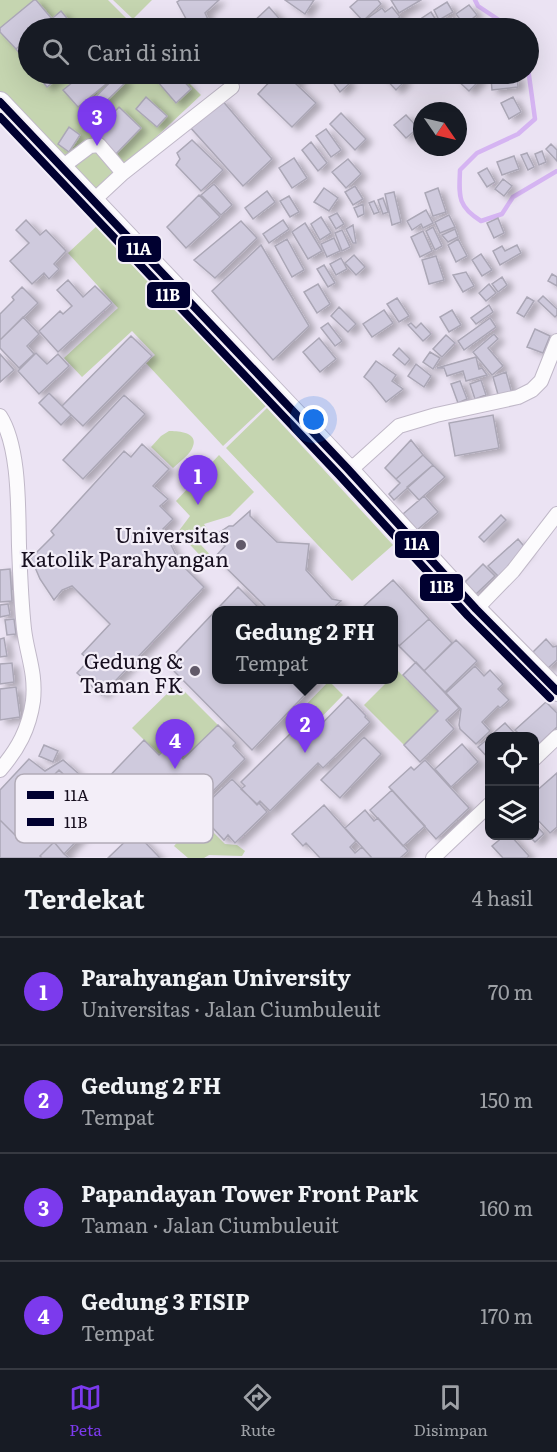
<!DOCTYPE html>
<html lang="id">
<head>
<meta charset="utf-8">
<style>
  body { margin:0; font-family:Literata,serif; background:#242831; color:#f1f3f6 }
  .controls { position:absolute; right:18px; bottom:18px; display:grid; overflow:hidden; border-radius:12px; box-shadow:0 6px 24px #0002 }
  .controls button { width:54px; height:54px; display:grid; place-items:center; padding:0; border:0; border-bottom:2px solid #363941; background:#171b24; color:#f1f3f6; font:30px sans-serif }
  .compass { position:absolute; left:413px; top:102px; width:54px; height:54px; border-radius:50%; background:#171b24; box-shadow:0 6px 24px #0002; rotate:124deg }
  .you { position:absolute; left:314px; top:420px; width:21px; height:21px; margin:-15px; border:4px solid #fff; border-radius:50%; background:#1a73e8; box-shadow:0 0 0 9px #1a73e833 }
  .badge { display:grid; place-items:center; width:39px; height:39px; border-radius:50%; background:#7c3aed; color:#fff; font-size:20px; font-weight:700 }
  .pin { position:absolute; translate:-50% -50px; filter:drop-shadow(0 2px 3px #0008) }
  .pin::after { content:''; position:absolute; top:32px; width:21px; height:18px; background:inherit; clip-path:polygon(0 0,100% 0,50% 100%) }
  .popup { position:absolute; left:212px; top:606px; width:186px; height:78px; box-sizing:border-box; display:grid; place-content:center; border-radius:12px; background:#171b24; filter:drop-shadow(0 2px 4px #0005); font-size:20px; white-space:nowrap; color:#9ea1a6 }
  .popup b { font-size:22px; color:#f1f3f6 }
  .popup::after { content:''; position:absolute; left:50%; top:100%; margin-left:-12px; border:12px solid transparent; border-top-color:#171b24 }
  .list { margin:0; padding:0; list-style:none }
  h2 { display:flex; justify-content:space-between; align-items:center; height:78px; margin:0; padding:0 24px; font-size:26px }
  h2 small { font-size:20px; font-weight:400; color:#9ea1a6 }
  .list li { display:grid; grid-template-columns:39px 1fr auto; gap:18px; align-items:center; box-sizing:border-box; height:108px; padding:0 24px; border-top:2px solid #363941 }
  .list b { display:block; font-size:22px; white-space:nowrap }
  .list p { margin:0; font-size:20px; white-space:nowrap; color:#9ea1a6 }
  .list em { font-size:20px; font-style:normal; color:#9ea1a6 }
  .icon { flex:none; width:33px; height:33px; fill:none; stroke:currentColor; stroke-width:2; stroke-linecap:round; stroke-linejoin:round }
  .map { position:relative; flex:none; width:557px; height:858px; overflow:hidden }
  .search { position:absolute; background:#171b24; box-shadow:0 6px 24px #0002; left:18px; right:18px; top:18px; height:66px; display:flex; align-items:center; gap:15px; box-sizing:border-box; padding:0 21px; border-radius:33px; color:#9ea1a6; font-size:22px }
  .sheet { height:510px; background:#171b24 }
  nav { display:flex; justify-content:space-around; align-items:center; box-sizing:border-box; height:84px; border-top:2px solid #363941; background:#171b24; font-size:16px; color:#9ea1a6 }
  nav a { display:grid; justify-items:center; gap:3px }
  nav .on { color:#7c3aed }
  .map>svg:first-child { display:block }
</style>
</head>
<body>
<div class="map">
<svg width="557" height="858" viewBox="0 0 557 858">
  <defs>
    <filter id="shadow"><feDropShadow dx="6" dy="3.5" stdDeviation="3" flood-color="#0004"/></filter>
  </defs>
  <rect width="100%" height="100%" fill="#ebe3f3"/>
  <path fill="#c5d5b0" d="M 0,0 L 108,0 L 136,28 L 28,28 L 28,74 L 180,74 L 201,95 L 94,195 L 0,97 Z
    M 113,0 L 152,0 L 133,19 Z
    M 99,224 L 267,405 L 223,446 L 146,363 L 155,355 L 132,331 L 82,377 L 64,358 L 118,308 L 68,253 Z
    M 267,408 L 393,545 L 352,581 L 226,448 Z
    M 169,431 C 178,431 198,432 193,446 C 191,454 179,462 173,468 L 151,447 L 161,436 Z
    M 219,455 L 254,492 L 230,516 L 204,524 L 210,534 L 200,544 L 215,560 L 210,566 L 178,532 L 190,516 L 176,501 Z
    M 398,671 L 438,711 L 404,745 L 364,705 L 389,680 L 394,680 L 394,675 Z
    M 329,681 L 343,695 L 304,735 L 290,721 Z
    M 177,684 L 218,725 L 183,759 L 159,755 L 132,728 Z
    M 98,776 L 104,781 L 99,787 L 114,802 L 118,798 L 141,813 L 155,798 L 186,822 L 196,815 L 225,844 L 237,845 L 245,851 L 242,856 L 209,855 L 204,858 L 188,858 L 174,846 L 186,832 L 158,811 L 150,820 L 130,817 L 103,807 L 85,789 Z"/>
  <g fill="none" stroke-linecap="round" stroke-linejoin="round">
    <path stroke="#d5b4f2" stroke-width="4.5" d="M 475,0 L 478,6 L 511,28
      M 528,68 L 535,119 L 518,134 L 477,153 L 460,170 C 459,196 457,206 481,221 L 502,214 L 513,197 L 557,171"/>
  </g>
  <path fill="#cfcadd" stroke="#aba7b6" stroke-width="1.5" filter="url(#shadow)" d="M 34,0 L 36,0 L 52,19 L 40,28 L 28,28 L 28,38 L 16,49 L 0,32 L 0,28 Z
    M 180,0 L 219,0 L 205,13 L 212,28 L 191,28 L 177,2 Z
    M 285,0 L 314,0 L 305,14 Z
    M 358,0 L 378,0 L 381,4 L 363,21 L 350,7 Z
    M 391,0 L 421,0 L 399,13 Z
    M 447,2 L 453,12 L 439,20 L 434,10 Z
    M 469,5 L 477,15 L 464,25 L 456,14 Z
    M 269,7 L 285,25 L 282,28 L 252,28 L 249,26 Z
    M 392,7 L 400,17 L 384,28 L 354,28 L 382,8 L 385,12 Z
    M 61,11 L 75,28 L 41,28 Z
    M 431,12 L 439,25 L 433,28 L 429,28 L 422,18 Z
    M 454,18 L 460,28 L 447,28 L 444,24 Z
    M 417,20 L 421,28 L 401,28 Z
    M 28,38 L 28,64 L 16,49 Z
    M 36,74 L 64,74 L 47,87 Z
    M 83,74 L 105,74 L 111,80 L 78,107 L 63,90 Z
    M 118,74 L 126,82 L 90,117 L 83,110 Z
    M 151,74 L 177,74 L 191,89 L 176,103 Z
    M 277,74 L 304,74 L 295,83 L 316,103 L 292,127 L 258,94 Z
    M 341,74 L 350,83 L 340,92 L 332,81 Z
    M 381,74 L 399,74 L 405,81 L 396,90 Z
    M 464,74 L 475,74 L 481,79 L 469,91 L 457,80 Z
    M 517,76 L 518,87 L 492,90 L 491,79 Z
    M 146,97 L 167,116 L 157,127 L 136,109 Z
    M 513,97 L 521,112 L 509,119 L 501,103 Z
    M 221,99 L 272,159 L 243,186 L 189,126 Z
    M 119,107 L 141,128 L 114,156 L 92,136 Z
    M 341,113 L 366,139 L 355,150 L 330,124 Z
    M 406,115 L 418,128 L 406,138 L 394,125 Z
    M 69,127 L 80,135 L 69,152 L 58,144 Z
    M 326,129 L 341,150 L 331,157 L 316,136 Z
    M 192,140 L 223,170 L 201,191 L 176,165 L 180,159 L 177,153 Z
    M 311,142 L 327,163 L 318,171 L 302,150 Z
    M 551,144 L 557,150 L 557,161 L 546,149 Z
    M 542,151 L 546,162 L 539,165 L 535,154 Z
    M 527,153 L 534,167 L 528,170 L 521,155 Z
    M 514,156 L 519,169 L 502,175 L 497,162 Z
    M 294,158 L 307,178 L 292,188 L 279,168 Z
    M 348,159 L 361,174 L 346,188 L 332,172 Z
    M 487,168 L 495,182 L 487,187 L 478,173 Z
    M 503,179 L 512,186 L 504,196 L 495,189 Z
    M 214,184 L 232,205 L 221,215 L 201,195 Z
    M 355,186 L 363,199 L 353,205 L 345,192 Z
    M 324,188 L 338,198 L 329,211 L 314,202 Z
    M 438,188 L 446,212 L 433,216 L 425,193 Z
    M 267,191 L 275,202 L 253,219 L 245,208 Z
    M 394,192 L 401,222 L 392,225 L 385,194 Z
    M 199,195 L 220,217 L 186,248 L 167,227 Z
    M 289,196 L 299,212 L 290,217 L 280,201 Z
    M 383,198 L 388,212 L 383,214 L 378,200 Z
    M 374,201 L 379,212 L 374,214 L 369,203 Z
    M 363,204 L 364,214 L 358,217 L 354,208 Z
    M 426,210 L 433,223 L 423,228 L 421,224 L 412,230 L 407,221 Z
    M 337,213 L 344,224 L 336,229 L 329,217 Z
    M 449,215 L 455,227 L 440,233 L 435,222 Z
    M 321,217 L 331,233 L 320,240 L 311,224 Z
    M 498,218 L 504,233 L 494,238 L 487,223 Z
    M 26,220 L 40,235 L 46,230 L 66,251 L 54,264 L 59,269 L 49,279 L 44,273 L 32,284 L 10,261 L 29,243 L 16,230 Z
    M 283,220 L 289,229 L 269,243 L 263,234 Z
    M 241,221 L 257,238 L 215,278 L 194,260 Z
    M 305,223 L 322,251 L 308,259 L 292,232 Z
    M 353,225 L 356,243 L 353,243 L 346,229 Z
    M 433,227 L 442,246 L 435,250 L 426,231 Z
    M 455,229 L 458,237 L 448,242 L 442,235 Z
    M 342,230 L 350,247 L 342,251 L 335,233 Z
    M 423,231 L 432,251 L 420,257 L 411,237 Z
    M 334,238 L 340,251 L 327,257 L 321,244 Z
    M 287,239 L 304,270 L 292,277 L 275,246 Z
    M 458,239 L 467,256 L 456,262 L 448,245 Z
    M 261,245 L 309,326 L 273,360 L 212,291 Z
    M 517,245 L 521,253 L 500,265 L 493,251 L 502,246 L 505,251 Z
    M 481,254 L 492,270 L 482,276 L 472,260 Z
    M 354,255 L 365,267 L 356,275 L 345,263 Z
    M 436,256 L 444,280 L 429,284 L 422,260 Z
    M 341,258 L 347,269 L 336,275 L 330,264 Z
    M 324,265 L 335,283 L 328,287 L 317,269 Z
    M 466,272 L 474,286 L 463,292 L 453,275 Z
    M 552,274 L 557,277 L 557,286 L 548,281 Z
    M 502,277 L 507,285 L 498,292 L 492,284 Z
    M 68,280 L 83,297 L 95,286 L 112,303 L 58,352 L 39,331 L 60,311 L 63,314 L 72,306 L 57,290 Z
    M 318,284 L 330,304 L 317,313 L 304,292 Z
    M 489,284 L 496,293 L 486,301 L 479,293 Z
    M 22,287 L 38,303 L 0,340 L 0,314 L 14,300 L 12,297 Z
    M 543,296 L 557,309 L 557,315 L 555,317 L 538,301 Z
    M 527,297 L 534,301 L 524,317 L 517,313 Z
    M 397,298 L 409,316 L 399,322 L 387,304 Z
    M 489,305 L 493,312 L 476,324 L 471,318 Z
    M 339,307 L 356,324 L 348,332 L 331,316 Z
    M 384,310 L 393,323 L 372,337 L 363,324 Z
    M 452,310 L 461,325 L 449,332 L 440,317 Z
    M 23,317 L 39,334 L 27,346 L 34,354 L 19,368 L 0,348 L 0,340 Z
    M 490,318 L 496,327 L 464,350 L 458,341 Z
    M 328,323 L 342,341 L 335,346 L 321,328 Z
    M 411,323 L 416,328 L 421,323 L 431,334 L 423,341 L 408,325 Z
    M 535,329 L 550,336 L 543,353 L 527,347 Z
    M 494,334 L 498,339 L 488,348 L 503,366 L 492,375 L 473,352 Z
    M 446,335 L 455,343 L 442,357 L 433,349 Z
    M 131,336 L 152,356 L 83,426 L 62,406 Z
    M 319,338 L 336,359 L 320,372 L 303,352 Z
    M 399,348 L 410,359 L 405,365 L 393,355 Z
    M 430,352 L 440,358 L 433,369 L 423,362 Z
    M 36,353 L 47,364 L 58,354 L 69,366 L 39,394 L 18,371 Z
    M 0,354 L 14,370 L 0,382 Z
    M 476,357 L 479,369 L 482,368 L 487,375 L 466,381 L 463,371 L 447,376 L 444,368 L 437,368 Z
    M 376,361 L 396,375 L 392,381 L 403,389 L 386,402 L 371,383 L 364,377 Z
    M 416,364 L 431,376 L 424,387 L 408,376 Z
    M 506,372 L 512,394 L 499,398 L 493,377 Z
    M 481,380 L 486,395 L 475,399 L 470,384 Z
    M 460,381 L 467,399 L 458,403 L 451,384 Z
    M 49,393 L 71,415 L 61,425 L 39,403 Z
    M 124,395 L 145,414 L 83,479 L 63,460 Z
    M 493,415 L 499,448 L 455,456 L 449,423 Z
    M 411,440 L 423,455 L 396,479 L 385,468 Z
    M 142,444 L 169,469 L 153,486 L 168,499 L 160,506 L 173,519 L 163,529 L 180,563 L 204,587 L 102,695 L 77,673 L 89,660 L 82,654 L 110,624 L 72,586 L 62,590 L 54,600 L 40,579 L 31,558 L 54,535 L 51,531 L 124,451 L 131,457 Z
    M 423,455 L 433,465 L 394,500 L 389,494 L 400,483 L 396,479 Z
    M 433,465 L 445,477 L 419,500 L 407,487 Z
    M 424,496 L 438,512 L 417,530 L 403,514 Z
    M 250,511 L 250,516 L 277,542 L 309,544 L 306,570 L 332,599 L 341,601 L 331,610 L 269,610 L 215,557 L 225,546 L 214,536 L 229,526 L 233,526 Z
    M 501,515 L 506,520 L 484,542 L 479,537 Z
    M 518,539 L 527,550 L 499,577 L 488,566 Z
    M 483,564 L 495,576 L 475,595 L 464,583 Z
    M 10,569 L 12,601 L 0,602 L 0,570 Z
    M 393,580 L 429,619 L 399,646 L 394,640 L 394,610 L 366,610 L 363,607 Z
    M 238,587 L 261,610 L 216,610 L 216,680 L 319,680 L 252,750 L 166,663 Z
    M 8,604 L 10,615 L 0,617 L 0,605 Z
    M 14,619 L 16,634 L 7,635 L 5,620 Z
    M 429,619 L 452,643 L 424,671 L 399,646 Z
    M 4,638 L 7,656 L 0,657 L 0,639 Z
    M 546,639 L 553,647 L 557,646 L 557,660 L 547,669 L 533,652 Z
    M 456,640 L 477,661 L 445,692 L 424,671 Z
    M 416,662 L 459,708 L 446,720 L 454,729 L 420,762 L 404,745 L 438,711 L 403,675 Z
    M 12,663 L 14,682 L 0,684 L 0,664 Z
    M 475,666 L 484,676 L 490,670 L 503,684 L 498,689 L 509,700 L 500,708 L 498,706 L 482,722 L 490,731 L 476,744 L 460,729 L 459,725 L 461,709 L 446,693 Z
    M 16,687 L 20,717 L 0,720 L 0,689 Z
    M 348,697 L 366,716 L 365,717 L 370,722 L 323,768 L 318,763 L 270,811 L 260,801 L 257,804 L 241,789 L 245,786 L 241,782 L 292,732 L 303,743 Z
    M 546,702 L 557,713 L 557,727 L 534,749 L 534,736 L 521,736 L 515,730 Z
    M 505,723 L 517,736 L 490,736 Z
    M 218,725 L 236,743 L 233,746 L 245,759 L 186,818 L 174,806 L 171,809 L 157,795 L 141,811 L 131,801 L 128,804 L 120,795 L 116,800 L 101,785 L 144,740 L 159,755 L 169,745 L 183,759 Z
    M 364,737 L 381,754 L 340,798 L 321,780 Z
    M 490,737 L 490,760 L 478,747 Z
    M 462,744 L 478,762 L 451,787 L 435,769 Z
    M 44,745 L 58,751 L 53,762 L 39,756 Z
    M 29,759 L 45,771 L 63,760 L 79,774 L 71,782 L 59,770 L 47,782 L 41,776 L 16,802 L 33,818 L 16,836 L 0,820 L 0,790 Z
    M 425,760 L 469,808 L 436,839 L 389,787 L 411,767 L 414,770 Z
    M 59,770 L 82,792 L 76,798 L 98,819 L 64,854 L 54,842 L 40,856 L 42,858 L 0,858 L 0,820 L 16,836 L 33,818 L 16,802 L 41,776 L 47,782 Z
    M 557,773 L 557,827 L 550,833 L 534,816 L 534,793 Z
    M 232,779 L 257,805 L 259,803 L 267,812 L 235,843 L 228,835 L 224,840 L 198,812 Z
    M 392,790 L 425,826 L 403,846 L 370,810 Z
    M 324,805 L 356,841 L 350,847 L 355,853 L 362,847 L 372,858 L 320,858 L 306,843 L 303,846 L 292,834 Z
    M 365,810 L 374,821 L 378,818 L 408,851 L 400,858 L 372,858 L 345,828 Z
    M 534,823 L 544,834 L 535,842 L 529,836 L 534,836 Z
    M 135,832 L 160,858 L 108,858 Z
    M 504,836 L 511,836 L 529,856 L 527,858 L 503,858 L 492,846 Z
    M 54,842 L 64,854 L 69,858 L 42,858 L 40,856 Z"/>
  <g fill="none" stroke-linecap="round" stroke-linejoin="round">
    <g stroke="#c0b8c8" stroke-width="16">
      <path id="street" d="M 62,167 L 90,146 L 99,145 L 123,173
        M 94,200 L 123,173 L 232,87
        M 0,416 C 20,447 18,510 19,546 C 20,573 21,601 24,629 C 27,655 36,672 33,701 C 29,729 18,749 0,770
        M 347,468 L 357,464 L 399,426 L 436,415 L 518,397 L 532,390 L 541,381 L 557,341
        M 476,609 L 513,571 L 557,514
        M 534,759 L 557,737
        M 433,858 L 490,804"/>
    </g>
    <g stroke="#c0b8c8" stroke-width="22">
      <path id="secondary" d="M 0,102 L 347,468 L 476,609 L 557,691"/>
    </g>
    <use href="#street" stroke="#fcfbfd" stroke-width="14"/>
    <use href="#secondary" stroke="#fcfbfd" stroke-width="20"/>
    <g stroke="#f3eef8" stroke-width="12">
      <path id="bus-1" d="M 0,102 L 347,468 L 476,609 L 557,691"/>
    </g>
    <g stroke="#f3eef8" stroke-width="12">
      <path id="bus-2" d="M 0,117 L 339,475 L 468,616 L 550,698"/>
    </g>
    <use href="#bus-1" stroke="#000030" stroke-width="8"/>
    <use href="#bus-2" stroke="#000030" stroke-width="8"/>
  </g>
  <g fill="#615969" stroke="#f3eef8" stroke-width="2">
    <circle cx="241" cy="545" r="6"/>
    <circle cx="195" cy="671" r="6"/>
  </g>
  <g text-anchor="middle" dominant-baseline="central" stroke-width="4.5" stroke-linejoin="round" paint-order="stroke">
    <g font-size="21" fill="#160e1e" stroke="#f3eef8" text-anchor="end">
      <text x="229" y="533">Universitas<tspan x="229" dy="24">Katolik Parahyangan</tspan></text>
      <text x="183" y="659">Gedung &amp;<tspan x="183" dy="24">Taman FK</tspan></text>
    </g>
  </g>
  <rect x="15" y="774" width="198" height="69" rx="9" fill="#f3eef8" stroke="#b1abb7" stroke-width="1.5"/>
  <rect x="27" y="791" width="27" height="8" fill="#000030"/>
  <rect x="27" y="818" width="27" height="8" fill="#000030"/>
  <g font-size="16" fill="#160e1e">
    <text x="64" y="801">11A</text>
    <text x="64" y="828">11B</text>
  </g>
  <g stroke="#f3eef8" stroke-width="2">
    <rect x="117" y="235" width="45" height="28" rx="6" fill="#000030"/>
    <rect x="146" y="281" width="45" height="28" rx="6" fill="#000030"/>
    <rect x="394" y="530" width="46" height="29" rx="6" fill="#000030"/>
    <rect x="419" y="573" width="45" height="29" rx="6" fill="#000030"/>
  </g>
  <g font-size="16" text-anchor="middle" font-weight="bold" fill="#fff">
    <text x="139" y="255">11A</text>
    <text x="168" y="301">11B</text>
    <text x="417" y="550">11A</text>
    <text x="442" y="593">11B</text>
  </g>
</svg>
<div class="controls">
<button><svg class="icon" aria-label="locate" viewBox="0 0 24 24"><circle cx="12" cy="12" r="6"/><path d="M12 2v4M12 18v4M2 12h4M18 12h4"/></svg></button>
<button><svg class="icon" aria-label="layers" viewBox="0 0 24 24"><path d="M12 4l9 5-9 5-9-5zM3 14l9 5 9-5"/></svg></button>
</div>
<svg class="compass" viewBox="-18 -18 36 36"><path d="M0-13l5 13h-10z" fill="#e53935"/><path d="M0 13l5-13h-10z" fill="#9ea1a6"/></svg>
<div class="you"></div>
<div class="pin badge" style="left:198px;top:505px">1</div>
<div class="pin badge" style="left:305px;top:753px">2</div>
<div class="popup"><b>Gedung 2 FH</b>Tempat</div>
<div class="pin badge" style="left:97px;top:146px">3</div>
<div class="pin badge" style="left:175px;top:769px">4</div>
<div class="search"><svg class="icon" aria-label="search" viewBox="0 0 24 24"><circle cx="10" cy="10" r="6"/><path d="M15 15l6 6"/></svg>Cari di sini</div>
</div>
<section class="sheet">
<h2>Terdekat<small>4 hasil</small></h2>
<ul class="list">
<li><span class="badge">1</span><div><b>Parahyangan University</b><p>Universitas · Jalan Ciumbuleuit</p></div><em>70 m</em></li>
<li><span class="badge">2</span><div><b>Gedung 2 FH</b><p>Tempat</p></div><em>150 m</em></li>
<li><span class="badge">3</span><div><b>Papandayan Tower Front Park</b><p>Taman · Jalan Ciumbuleuit</p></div><em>160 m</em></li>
<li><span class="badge">4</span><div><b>Gedung 3 FISIP</b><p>Tempat</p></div><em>170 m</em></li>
</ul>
</section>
<nav>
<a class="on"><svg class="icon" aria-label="map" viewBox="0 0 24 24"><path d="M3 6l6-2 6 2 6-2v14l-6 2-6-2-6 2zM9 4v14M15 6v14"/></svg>Peta</a>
<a><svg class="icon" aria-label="directions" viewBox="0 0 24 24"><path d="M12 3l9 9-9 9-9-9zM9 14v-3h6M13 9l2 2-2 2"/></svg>Rute</a>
<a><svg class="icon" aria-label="saved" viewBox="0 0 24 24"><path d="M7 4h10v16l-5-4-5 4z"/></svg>Disimpan</a>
</nav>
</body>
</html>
